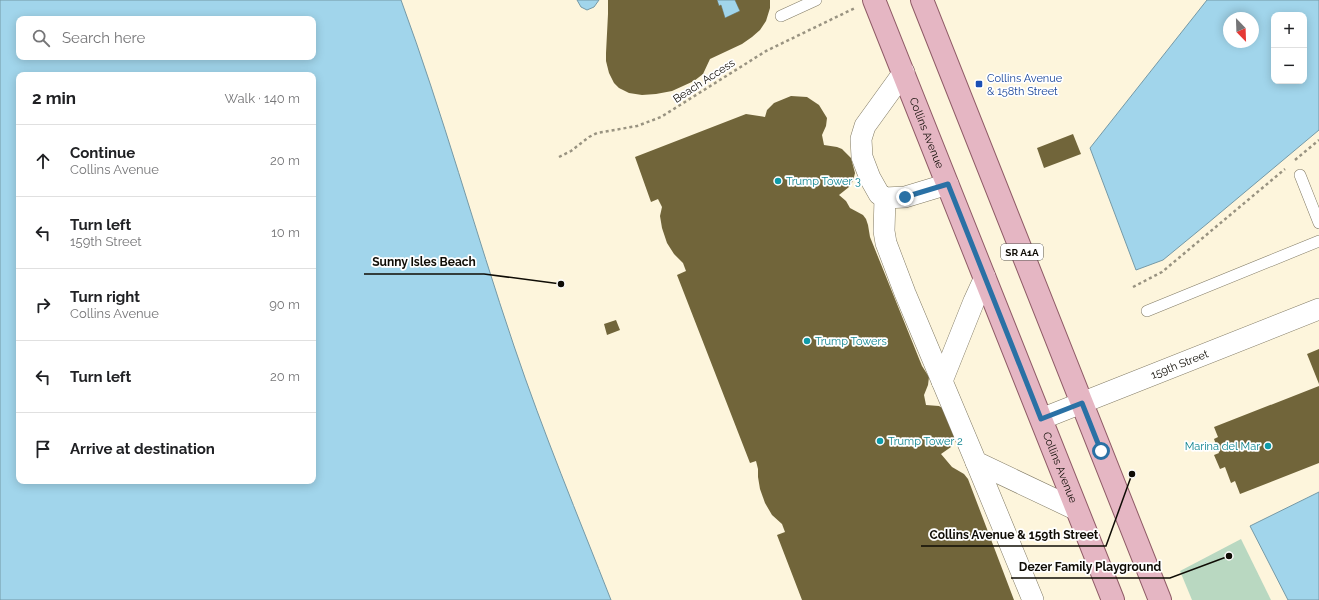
<!DOCTYPE html>
<html lang="en">
<head>
<meta charset="utf-8">
<style>
  body { margin:0; font-family:Raleway,sans-serif; background:#f6f6f6; color:#202124 }
  .controls { position:absolute; right:12px; top:12px; display:grid; overflow:hidden; border-radius:8px; box-shadow:0 2px 10px #0003 }
  .controls button { width:36px; height:36px; display:grid; place-items:center; padding:0; border:0; border-bottom:1px solid #e0e0e0; background:#fff; color:#202124; font:20px sans-serif }
  .compass { position:absolute; left:1223px; top:12px; width:36px; height:36px; border-radius:50%; background:#fff; box-shadow:0 2px 10px #0003; rotate:157deg }
  .stop { position:absolute; width:12px; height:12px; margin:-9px; border:3px solid #2a71a5; border-radius:50%; background:#fff }
  .stop.end { background:#2a71a5; border-color:#fff; box-shadow:0 1px 4px #0008 }
  .list { margin:0; padding:0; list-style:none }
  h2 { display:flex; justify-content:space-between; align-items:center; height:52px; margin:0; padding:0 16px; font-size:17px }
  h2 small { font-size:13px; font-weight:400; color:#757577 }
  .list li { display:grid; grid-template-columns:26px 1fr auto; gap:12px; align-items:center; box-sizing:border-box; height:72px; padding:0 16px; border-top:1px solid #e0e0e0 }
  .list b { display:block; font-size:15px; white-space:nowrap }
  .list p { margin:0; font-size:13px; white-space:nowrap; color:#757577 }
  .list em { font-size:13px; font-style:normal; color:#757577 }
  .icon { flex:none; width:22px; height:22px; fill:none; stroke:currentColor; stroke-width:2; stroke-linecap:round; stroke-linejoin:round }
  .map { position:relative; flex:none; width:1319px; height:600px; overflow:hidden }
  .search { position:absolute; background:#fff; box-shadow:0 2px 10px #0003; left:16px; top:16px; width:300px; height:44px; display:flex; align-items:center; gap:10px; box-sizing:border-box; padding:0 14px; border-radius:8px; color:#757577; font-size:15px }
  .panel { position:absolute; background:#fff; box-shadow:0 2px 10px #0003; left:16px; top:72px; width:300px; height:412px; border-radius:8px }
  .map>svg:first-child { display:block }
</style>
</head>
<body>
<div class="map">
<svg width="1319" height="600" viewBox="0 0 1319 600">
  <rect width="100%" height="100%" fill="#fdf5dc"/>
  <path fill="#b9d8c1" d="M 1241,539 L 1271,600 L 1192,600 L 1180,571 Z"/>
  <path fill="#a1d5eb" stroke="#7599a6" fill-rule="evenodd" d="M 0,0 L 401,0 C 443,114 475,231 514,346 C 543,432 578,516 611,600 L 0,600 ZM 19,19 L 313,19 L 313,57 L 19,57 ZM 19,75 L 313,75 L 313,481 L 19,481 Z
    M 577,0 L 599,0 L 594,7 L 587,10 L 581,7 Z
    M 717,0 L 735,0 L 740,11 L 725,18 L 721,5 L 719,6 Z
    M 1207,0 L 1319,0 L 1319,130 L 1208,223 L 1163,260 L 1136,270 L 1090,148 ZM 1274,15 L 1304,15 L 1304,81 L 1274,81 ZM 1229,18 L 1253,18 L 1253,42 L 1229,42 Z
    M 1319,492 L 1319,600 L 1288,600 L 1250,526 Z"/>
  <path fill="#71653a" d="M 608,0 L 717,0 L 719,6 L 721,5 L 725,18 L 740,11 L 735,0 L 770,0 L 770,8 L 766,21 L 760,30 L 752,37 L 742,44 L 710,59 L 703,74 L 694,81 L 672,91 L 656,94 L 642,95 L 629,93 L 619,88 L 614,83 L 609,73 L 606,61 L 606,53 L 608,14 Z
    M 791,96 L 807,97 L 819,105 L 827,118 L 826,126 L 822,135 L 824,145 L 837,147 L 842,149 L 851,158 L 855,173 L 853,181 L 849,187 L 839,195 L 846,201 L 850,208 L 863,215 L 866,219 L 868,225 L 870,237 L 922,366 L 929,377 L 928,385 L 924,395 L 926,405 L 939,406 L 944,409 L 956,436 L 951,447 L 941,454 L 952,467 L 964,474 L 968,479 L 1014,600 L 802,600 L 777,535 L 785,532 L 782,524 L 772,515 L 765,503 L 760,489 L 758,477 L 758,469 L 756,461 L 750,463 L 677,275 L 686,271 L 683,263 L 674,254 L 667,243 L 662,228 L 660,216 L 662,207 L 658,199 L 651,202 L 635,157 L 746,114 L 765,117 L 767,110 L 774,103 Z
    M 1073,134 L 1081,154 L 1044,168 L 1037,148 Z
    M 616,320 L 620,330 L 607,335 L 604,324 Z
    M 1319,349 L 1319,384 L 1307,354 Z
    M 1319,386 L 1319,463 L 1240,494 L 1235,481 L 1231,483 L 1225,467 L 1220,469 L 1214,455 L 1219,453 L 1214,439 L 1218,437 L 1214,427 Z"/>
  <g fill="none" stroke-linecap="round" stroke-linejoin="round">
    <g stroke="#817a64" stroke-width="12">
      <path id="service" d="M 781,16 L 816,0
        M 1300,175 L 1319,223
        M 1147,311 L 1319,241"/>
    </g>
    <g stroke="#817a64" stroke-width="22">
      <g id="minor">
        <path d="M 904,72 L 865,126 L 861,139 L 862,157 L 870,178 L 879,194 L 885,198 L 905,197 L 948,184"/>
        <path d="M 885,198 L 884,231 L 886,243 L 905,293 L 976,462 L 1077,510"/>
        <path d="M 942,381 L 974,301 L 985,277"/>
        <path id="s1" d="M 1041,419 L 1319,309"/>
        <path d="M 976,462 L 1033,600"/>
      </g>
    </g>
    <g stroke="#8f5b66" stroke-width="24">
      <g id="primary">
        <path id="s2" d="M 874,0 L 1113,600"/>
        <path d="M 922,0 L 1160,600"/>
      </g>
    </g>
    <path stroke="#999381" stroke-width="2.5" stroke-dasharray="3 3" stroke-linecap="butt" d="M 559,157 L 571,151 L 589,137 L 597,133 L 637,126 L 661,117 L 766,51 L 855,8
      M 1295,160 L 1319,140
      M 1133,287 L 1162,272 L 1285,169"/>
    <use href="#service" stroke="#fff" stroke-width="11"/>
    <use href="#minor" stroke="#fff" stroke-width="21"/>
    <use href="#primary" stroke="#e5b6c3" stroke-width="22"/>
  </g>
  <g fill="none" stroke-linecap="round" stroke-linejoin="round">
    <path stroke="#2a71a5" stroke-width="5" d="M 905,197 L 948,184 L 1041,419 L 1082,403 L 1101,451"/>
  </g>
  <rect fill="#1a4fb4" stroke="#fff" stroke-width="1.5" x="975" y="80" width="8" height="8" rx="2"/>
  <g fill="#0f9aa8" stroke="#fff" stroke-width="1.5">
    <circle cx="778" cy="181" r="4"/>
    <circle cx="807" cy="341" r="4"/>
    <circle cx="880" cy="441" r="4"/>
    <circle cx="1268" cy="446" r="4"/>
  </g>
  <g text-anchor="middle" dominant-baseline="central" stroke-width="3.5" stroke-linejoin="round" paint-order="stroke">
    <rect fill="#fff" stroke="#575550" stroke-width="1" x="1001" y="244" width="42" height="16" rx="3"/>
    <g font-size="10" font-weight="bold" fill="#0f0c05">
      <text x="1022" y="252">SR A1A</text>
    </g>
    <g font-size="11" fill="#164399" stroke="#fff" text-anchor="start">
      <text x="987" y="78">Collins Avenue<tspan x="987" dy="13">&amp; 158th Street</tspan></text>
    </g>
    <g font-size="11" fill="#0f0c05" stroke="#fff">
      <text transform="translate(704 81) rotate(-33)">Beach Access</text>
      <text stroke="none"><textPath href="#s2" startOffset="143">Collins Avenue</textPath></text>
      <text stroke="none"><textPath href="#s1" startOffset="149">159th Street</textPath></text>
      <text stroke="none"><textPath href="#s2" startOffset="503">Collins Avenue</textPath></text>
    </g>
    <g font-size="11" fill="#0d838f" stroke="#fff" text-anchor="start">
      <text x="786" y="181">Trump Tower 3</text>
      <text x="815" y="341">Trump Towers</text>
      <text x="888" y="441">Trump Tower 2</text>
      <text x="1260" y="446" text-anchor="end">Marina del Mar</text>
    </g>
  </g>
  <path fill="none" stroke="#0f0c05" stroke-width="1.5" d="M561 284L484 274H364M1132 474L1106 546H921M1229 556L1170 578H1011"/>
  <g fill="#0f0c05" stroke="#fff" stroke-width="1.5">
    <circle cx="561" cy="284" r="4"/>
    <circle cx="1132" cy="474" r="4"/>
    <circle cx="1229" cy="556" r="4"/>
  </g>
  <g font-size="12" text-anchor="middle" font-weight="bold" fill="#0f0c05" stroke="#fff" stroke-width="3.5" stroke-linejoin="round" paint-order="stroke">
    <text x="424" y="266">Sunny Isles Beach</text>
    <text x="1014" y="539">Collins Avenue &amp; 159th Street</text>
    <text x="1090" y="571">Dezer Family Playground</text>
  </g>
</svg>
<div class="controls">
<button>+</button>
<button>−</button>
</div>
<svg class="compass" viewBox="-18 -18 36 36"><path d="M0-13l5 13h-10z" fill="#e53935"/><path d="M0 13l5-13h-10z" fill="#757577"/></svg>
<div class="stop" style="left:1101px;top:451px"></div>
<div class="stop end" style="left:905px;top:197px"></div>
<div class="search"><svg class="icon" aria-label="search" viewBox="0 0 24 24"><circle cx="10" cy="10" r="6"/><path d="M15 15l6 6"/></svg>Search here</div>
<section class="panel">
<h2>2 min<small>Walk · 140 m</small></h2>
<ul class="list">
<li><svg class="icon" aria-label="ahead" viewBox="0 0 24 24"><path d="M12 20V5M6 11l6-6 6 6"/></svg><div><b>Continue</b><p>Collins Avenue</p></div><em>20 m</em></li>
<li><svg class="icon" aria-label="left" viewBox="0 0 24 24"><path d="M17 20v-9H6M10 6l-5 5 5 5"/></svg><div><b>Turn left</b><p>159th Street</p></div><em>10 m</em></li>
<li><svg class="icon" aria-label="right" viewBox="0 0 24 24"><path d="M7 20v-9h11M14 6l5 5-5 5"/></svg><div><b>Turn right</b><p>Collins Avenue</p></div><em>90 m</em></li>
<li><svg class="icon" aria-label="left" viewBox="0 0 24 24"><path d="M17 20v-9H6M10 6l-5 5 5 5"/></svg><div><b>Turn left</b></div><em>20 m</em></li>
<li><svg class="icon" aria-label="arrive" viewBox="0 0 24 24"><path d="M6 21V4h12l-3 4 3 4H6"/></svg><div><b>Arrive at destination</b></div></li>
</ul>
</section>
</div>
</body>
</html>
